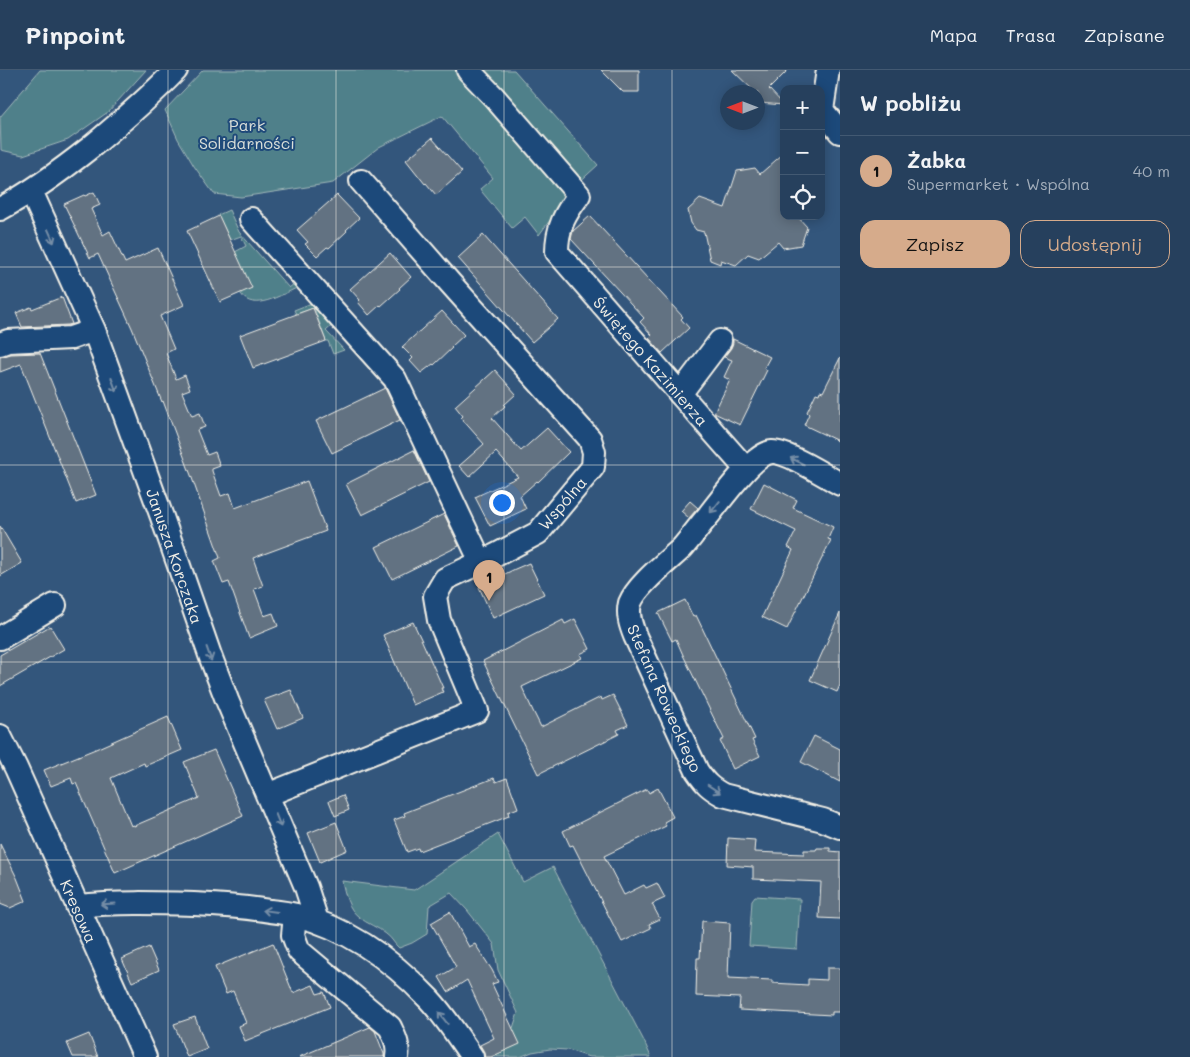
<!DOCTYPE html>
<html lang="pl">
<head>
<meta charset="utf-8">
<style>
  body { margin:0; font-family:Mali,sans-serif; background:#2e4763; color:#f1f3f6 }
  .controls { position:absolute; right:15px; top:15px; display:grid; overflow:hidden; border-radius:10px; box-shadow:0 2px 12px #0003 }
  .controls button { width:45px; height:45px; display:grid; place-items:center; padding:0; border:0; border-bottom:1px solid #425972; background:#26405d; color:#f1f3f6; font:25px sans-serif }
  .compass { position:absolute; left:720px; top:15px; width:45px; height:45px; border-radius:50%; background:#26405d; box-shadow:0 2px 12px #0003; rotate:270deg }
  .you { position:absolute; left:501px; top:432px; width:18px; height:18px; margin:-12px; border:4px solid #fff; border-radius:50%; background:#1a73e8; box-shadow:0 0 0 8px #1a73e833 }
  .badge { display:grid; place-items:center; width:32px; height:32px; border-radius:50%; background:#d6ab8b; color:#111; font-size:16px; font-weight:700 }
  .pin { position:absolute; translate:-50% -41px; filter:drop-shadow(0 1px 2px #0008) }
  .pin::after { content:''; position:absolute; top:26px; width:18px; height:15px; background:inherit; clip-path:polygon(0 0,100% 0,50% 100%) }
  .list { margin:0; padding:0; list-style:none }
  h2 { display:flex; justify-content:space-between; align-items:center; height:65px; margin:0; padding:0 20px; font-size:21px }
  h2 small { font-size:16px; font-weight:400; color:#a4afbc }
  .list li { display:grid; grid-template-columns:32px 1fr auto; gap:15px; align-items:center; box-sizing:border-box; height:70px; padding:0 20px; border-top:1px solid #425972 }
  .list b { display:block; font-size:19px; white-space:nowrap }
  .list p { margin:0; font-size:16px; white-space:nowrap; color:#a4afbc }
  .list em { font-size:16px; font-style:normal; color:#a4afbc }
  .actions { display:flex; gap:10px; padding:15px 20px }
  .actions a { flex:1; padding:11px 0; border:1px solid #d6ab8b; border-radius:15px; text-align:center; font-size:18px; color:#d6ab8b }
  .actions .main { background:#d6ab8b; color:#111 }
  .icon { flex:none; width:28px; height:28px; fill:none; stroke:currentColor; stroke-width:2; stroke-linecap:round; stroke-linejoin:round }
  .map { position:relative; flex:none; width:840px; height:987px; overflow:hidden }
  header { display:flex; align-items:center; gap:30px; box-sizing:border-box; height:70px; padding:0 25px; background:#26405d; border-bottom:1px solid #425972 }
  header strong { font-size:24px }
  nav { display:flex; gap:28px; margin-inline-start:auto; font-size:18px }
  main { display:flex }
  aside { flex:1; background:#26405d }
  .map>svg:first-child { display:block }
</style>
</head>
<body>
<header>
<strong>Pinpoint</strong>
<nav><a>Mapa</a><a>Trasa</a><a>Zapisane</a></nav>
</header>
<main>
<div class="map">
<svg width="840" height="987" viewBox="0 0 840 987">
  <rect width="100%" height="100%" fill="#33567c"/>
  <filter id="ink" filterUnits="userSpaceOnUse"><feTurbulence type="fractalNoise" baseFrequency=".02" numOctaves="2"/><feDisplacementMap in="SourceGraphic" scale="10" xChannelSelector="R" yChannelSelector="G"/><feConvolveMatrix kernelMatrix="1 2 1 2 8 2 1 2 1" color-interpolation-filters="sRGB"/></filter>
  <g filter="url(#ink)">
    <path fill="#4f808a" stroke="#a2b8b9" d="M 40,0 L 146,0 L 108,42 L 68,70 L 23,85 L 1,80 L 0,47 Z
      M 203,0 L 514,0 L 598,95 L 576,115 L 539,165 L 525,147 L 512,158 L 482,122 L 480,119 L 493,108 L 442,46 L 379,77 L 333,113 L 241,127 L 214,124 L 194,96 L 178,69 L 165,40 Z
      M 229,140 L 239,162 L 289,218 L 295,213 L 299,216 L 297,218 C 282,224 253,243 241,224 C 239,219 236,189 235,182 L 246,176 L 241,166 L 230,170 L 218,145 Z
      M 317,231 L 336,252 L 326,261 L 344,280 L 333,284 L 328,271 L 326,271 L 314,238 L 296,244 L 294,240 Z
      M 498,764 L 523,812 L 553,797 L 644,971 L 651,987 L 589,987 L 568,980 L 550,979 L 532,982 L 520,987 L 483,987 L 479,977 L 513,958 L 518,943 L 498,900 L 494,874 L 467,840 L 451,823 L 429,836 L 427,864 L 412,873 L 399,878 C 394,874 392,868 386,864 C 378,857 367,854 359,847 C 348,839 345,824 342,811 L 414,820 Z
      M 755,826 L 800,829 L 797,879 L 749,876 L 752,830 Z"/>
    <path fill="#627282" stroke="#f4f1e8" d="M 601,0 L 639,0 L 639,22 L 623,22 Z
      M 732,0 L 788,0 L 769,19 L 784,35 L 758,33 L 758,22 L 755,22 Z
      M 432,68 L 462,102 L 436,125 L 426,113 L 425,114 L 406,90 Z
      M 784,83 L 784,146 L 797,146 L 807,157 L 801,175 L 783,178 L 778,172 L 759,188 L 748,184 L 736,195 L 721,190 L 720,194 L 710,190 L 704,162 L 696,160 L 691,153 L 688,140 L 700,129 L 725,138 L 737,101 L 755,98 L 760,104 Z
      M 94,122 L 100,135 L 91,139 L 103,165 L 110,161 L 125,193 L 158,178 L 184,235 L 160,246 L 174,279 L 166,283 L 176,309 L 185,305 L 190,319 L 182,322 L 192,346 L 200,343 L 205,357 L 197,360 L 207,385 L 215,382 L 220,396 L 212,399 L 212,401 L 221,426 L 230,423 L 235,438 L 307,411 L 326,461 L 253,488 L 263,516 L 254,519 L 264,546 L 273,543 L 278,556 L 249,568 L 229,512 L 223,514 L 214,491 L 220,488 L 192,408 L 163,331 L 162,332 L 132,258 L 98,184 L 90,188 L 64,134 L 84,125 L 85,126 Z
      M 337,125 L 359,148 L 346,160 L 347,161 L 329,178 L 327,177 L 317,186 L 305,174 L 308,172 L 297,160 Z
      M 219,146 L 252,218 L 220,232 L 187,161 Z
      M 590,146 L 683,247 L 681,249 L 689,258 L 662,283 L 649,268 L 652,265 L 640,252 L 644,248 L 571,169 L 573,161 Z
      M 483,165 L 558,249 L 532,272 L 458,188 Z
      M 390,183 L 411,207 L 399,218 L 400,219 L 381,236 L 380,235 L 369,245 L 358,232 L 360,230 L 350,219 Z
      M 62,227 L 72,254 L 68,255 L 22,257 L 16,243 L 31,237 L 32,239 Z
      M 313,238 L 326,271 L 253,298 L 240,265 Z
      M 442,241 L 464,265 L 451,277 L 452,278 L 434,295 L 433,294 L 421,303 L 410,291 L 413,288 L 402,277 Z
      M 733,269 L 770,287 L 764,298 L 767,300 L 740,355 L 714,343 L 730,310 L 724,307 L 732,290 L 724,287 L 731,278 L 733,273 Z
      M 40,283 L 96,425 L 76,433 L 21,294 L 0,302 L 0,287 L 11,284 Z
      M 840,288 L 840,372 L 804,355 L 809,344 L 807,342 L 816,323 L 819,324 L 820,321 L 823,322 Z
      M 495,300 L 516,324 L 504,335 L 505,336 L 492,348 L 521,381 L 547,358 L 569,382 L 538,412 L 537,411 L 520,426 L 526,439 L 490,456 L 475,427 L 518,407 L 496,382 L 469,407 L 459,396 L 484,374 L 461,348 L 463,346 L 455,336 Z
      M 385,318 L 400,350 L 332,383 L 316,351 Z
      M 414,380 L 429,412 L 362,445 L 346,414 Z
      M 764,413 L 797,430 L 793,438 L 833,457 L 828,469 L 831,470 L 787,559 L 762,547 L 793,480 L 788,477 L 796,461 L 751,439 Z
      M 690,431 L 698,438 L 689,448 L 681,441 Z
      M 444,444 L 459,476 L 392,509 L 376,477 Z
      M 0,456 L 22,493 L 0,506 Z
      M 529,493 L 544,524 L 493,548 L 479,517 L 515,499 Z
      M 685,530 L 693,547 L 696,545 L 755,669 L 752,670 L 760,686 L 733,699 L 720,671 L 724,669 L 683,585 L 676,569 L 672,571 L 658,543 Z
      M 840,543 L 840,615 L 837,622 L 810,610 Z
      M 575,549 L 590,579 L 580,584 L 582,588 L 522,617 L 533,641 L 541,657 L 601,627 L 602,630 L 613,625 L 628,655 L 617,660 L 619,664 L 538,704 L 483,591 L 563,550 L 565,554 Z
      M 413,552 L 422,571 L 443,618 L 441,618 L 443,622 L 413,635 L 383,565 Z
      M 50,556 L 64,579 L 0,616 L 0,585 Z
      M 291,620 L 303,648 L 277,659 L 264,630 Z
      M 168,647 L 182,680 L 145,696 L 144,693 L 111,708 L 131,756 L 134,755 L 134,756 L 199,728 L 184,692 L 214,680 L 243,746 L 115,803 L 76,713 L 73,714 L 71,708 L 51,716 L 44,700 L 98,678 Z
      M 814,666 L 840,679 L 840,712 L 801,692 Z
      M 494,708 L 496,712 L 507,708 L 518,738 L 508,742 L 509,746 L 419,781 L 418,778 L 407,782 L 394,750 L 405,746 L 404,743 Z
      M 658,718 L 673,747 L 664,752 L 666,756 L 604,786 L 624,825 L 644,815 L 646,818 L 657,813 L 665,828 L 652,834 L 660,849 L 649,854 L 651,858 L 622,872 L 573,775 L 570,776 L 563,761 L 647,719 L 649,723 Z
      M 343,725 L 349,740 L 335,746 L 329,731 Z
      M 336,752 L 347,780 L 320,792 L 308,763 Z
      M 728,768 L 755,770 L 754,782 L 804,784 L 804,780 L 816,780 L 817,778 L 830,778 L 830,781 L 840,782 L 840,849 L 819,848 L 821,812 L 753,809 L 753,797 L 727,795 Z
      M 0,774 L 17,808 L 26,831 L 10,838 L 0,834 Z
      M 450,842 L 469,877 L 475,874 L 492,900 L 498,912 L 492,914 L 520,974 L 491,987 L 485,987 L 483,980 L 480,975 L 494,968 L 467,910 L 448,922 L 439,907 L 456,897 L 431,853 Z
      M 702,851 L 730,853 L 728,908 L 772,910 L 772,913 L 808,915 L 808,909 L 827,910 L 827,898 L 840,898 L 840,942 L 832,942 L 832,945 L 739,940 L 740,928 L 696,926 L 697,888 L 700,888 Z
      M 273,873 L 293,923 L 313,915 L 317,924 L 324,922 L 330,937 L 245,971 L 239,956 L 246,953 L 233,921 L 226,924 L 215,897 Z
      M 149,877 L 159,900 L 132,912 L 122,889 Z
      M 195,947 L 207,979 L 187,987 L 174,954 Z
      M 370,957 L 375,961 L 384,984 L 384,987 L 299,987 Z
      M 89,964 L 98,987 L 73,987 L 67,973 Z"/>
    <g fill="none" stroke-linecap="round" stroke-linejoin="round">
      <g stroke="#f4f1e8" stroke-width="26">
        <path id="minor" d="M 468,0 L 494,27 L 579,125 C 565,144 557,157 557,182 C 620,254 682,327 746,399
          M 828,0 L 822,40 L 840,62
          M 31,121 L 94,260 L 162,447 L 211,588 L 227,630 L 306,817 L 317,851
          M 0,139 C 32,122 62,100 91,77 C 121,52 149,28 176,0
          M 251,149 L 395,309 L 481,492
          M 0,274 L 8,271 L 71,268 L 94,260
          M 680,324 L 720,271
          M 840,414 C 826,406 786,381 772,382 C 754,383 720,431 708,446 C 699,456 691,468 682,478 C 667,492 637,515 630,533 C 627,545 631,556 635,566 L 697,701 C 705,713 710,718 723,725 L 823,750 L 840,757
          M 0,568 L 55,535
          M 0,666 L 16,698 L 145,987
          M 267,725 L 477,641 L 439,550 L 435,526 L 445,509 L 496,485 L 538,463 L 593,397 L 594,382 L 590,369 L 451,214 L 361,111
          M 77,836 C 116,832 155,833 194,834 C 220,835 245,837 270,841 C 279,842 288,843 296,845 C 348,858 393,891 429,929 C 445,946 459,968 472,987
          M 295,845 L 293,865 L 299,881 L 390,957 C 395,968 399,975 397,987"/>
      </g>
      <use href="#minor" stroke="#1f4a7a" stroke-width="22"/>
    </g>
    <defs><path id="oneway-shaft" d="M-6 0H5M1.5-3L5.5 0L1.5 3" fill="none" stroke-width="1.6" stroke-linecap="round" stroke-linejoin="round" transform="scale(1.25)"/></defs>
    <g stroke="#748da6">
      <use href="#oneway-shaft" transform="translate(51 166) rotate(66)"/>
      <use href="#oneway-shaft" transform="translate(114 315) rotate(70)"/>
      <use href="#oneway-shaft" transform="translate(797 391) rotate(-154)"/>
      <use href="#oneway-shaft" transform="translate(715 437) rotate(129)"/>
      <use href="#oneway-shaft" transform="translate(209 584) rotate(71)"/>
      <use href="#oneway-shaft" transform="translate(714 719) rotate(33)"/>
      <use href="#oneway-shaft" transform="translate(278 750) rotate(68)"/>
      <use href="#oneway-shaft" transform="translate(108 834) rotate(177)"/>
      <use href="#oneway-shaft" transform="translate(270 841) rotate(-172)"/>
      <use href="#oneway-shaft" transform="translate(443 948) rotate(-128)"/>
    </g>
  </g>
  <path fill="none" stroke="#f4f1e8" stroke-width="1" stroke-opacity="0.55" d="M 168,0 L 168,987M 336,0 L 336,987M 504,0 L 504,987M 672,0 L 672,987M 0,197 L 840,197M 0,395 L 840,395M 0,592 L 840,592M 0,790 L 840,790"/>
  <g text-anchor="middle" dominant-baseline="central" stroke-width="4" stroke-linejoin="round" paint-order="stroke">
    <g font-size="16" fill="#dbe0da" stroke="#1f4a7a">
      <text x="247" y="54">Park<tspan x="247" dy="18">Solidarności</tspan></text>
    </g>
    <g font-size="16" fill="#f4f1e8" stroke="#1f4a7a">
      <text transform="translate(651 291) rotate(49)">Świętego Kazimierza</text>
      <text transform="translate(562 433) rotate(-49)">Wspólna</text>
      <text transform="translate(175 486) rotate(71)">Janusza Korczaka</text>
      <text transform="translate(665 628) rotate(66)">Stefana Roweckiego</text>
      <text transform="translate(79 841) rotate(66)">Kresowa</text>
    </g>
  </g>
</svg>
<div class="controls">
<button>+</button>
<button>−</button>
<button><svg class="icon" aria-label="locate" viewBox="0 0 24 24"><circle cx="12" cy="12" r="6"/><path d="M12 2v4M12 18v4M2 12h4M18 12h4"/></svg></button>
</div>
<svg class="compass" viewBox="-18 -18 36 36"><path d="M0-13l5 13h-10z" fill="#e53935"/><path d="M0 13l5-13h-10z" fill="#a4afbc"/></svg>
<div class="you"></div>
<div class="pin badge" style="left:489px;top:531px">1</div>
</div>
<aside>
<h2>W pobliżu<small></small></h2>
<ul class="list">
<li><span class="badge">1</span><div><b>Żabka</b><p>Supermarket · Wspólna</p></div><em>40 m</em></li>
</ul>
<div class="actions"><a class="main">Zapisz</a><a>Udostępnij</a></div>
</aside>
</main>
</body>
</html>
